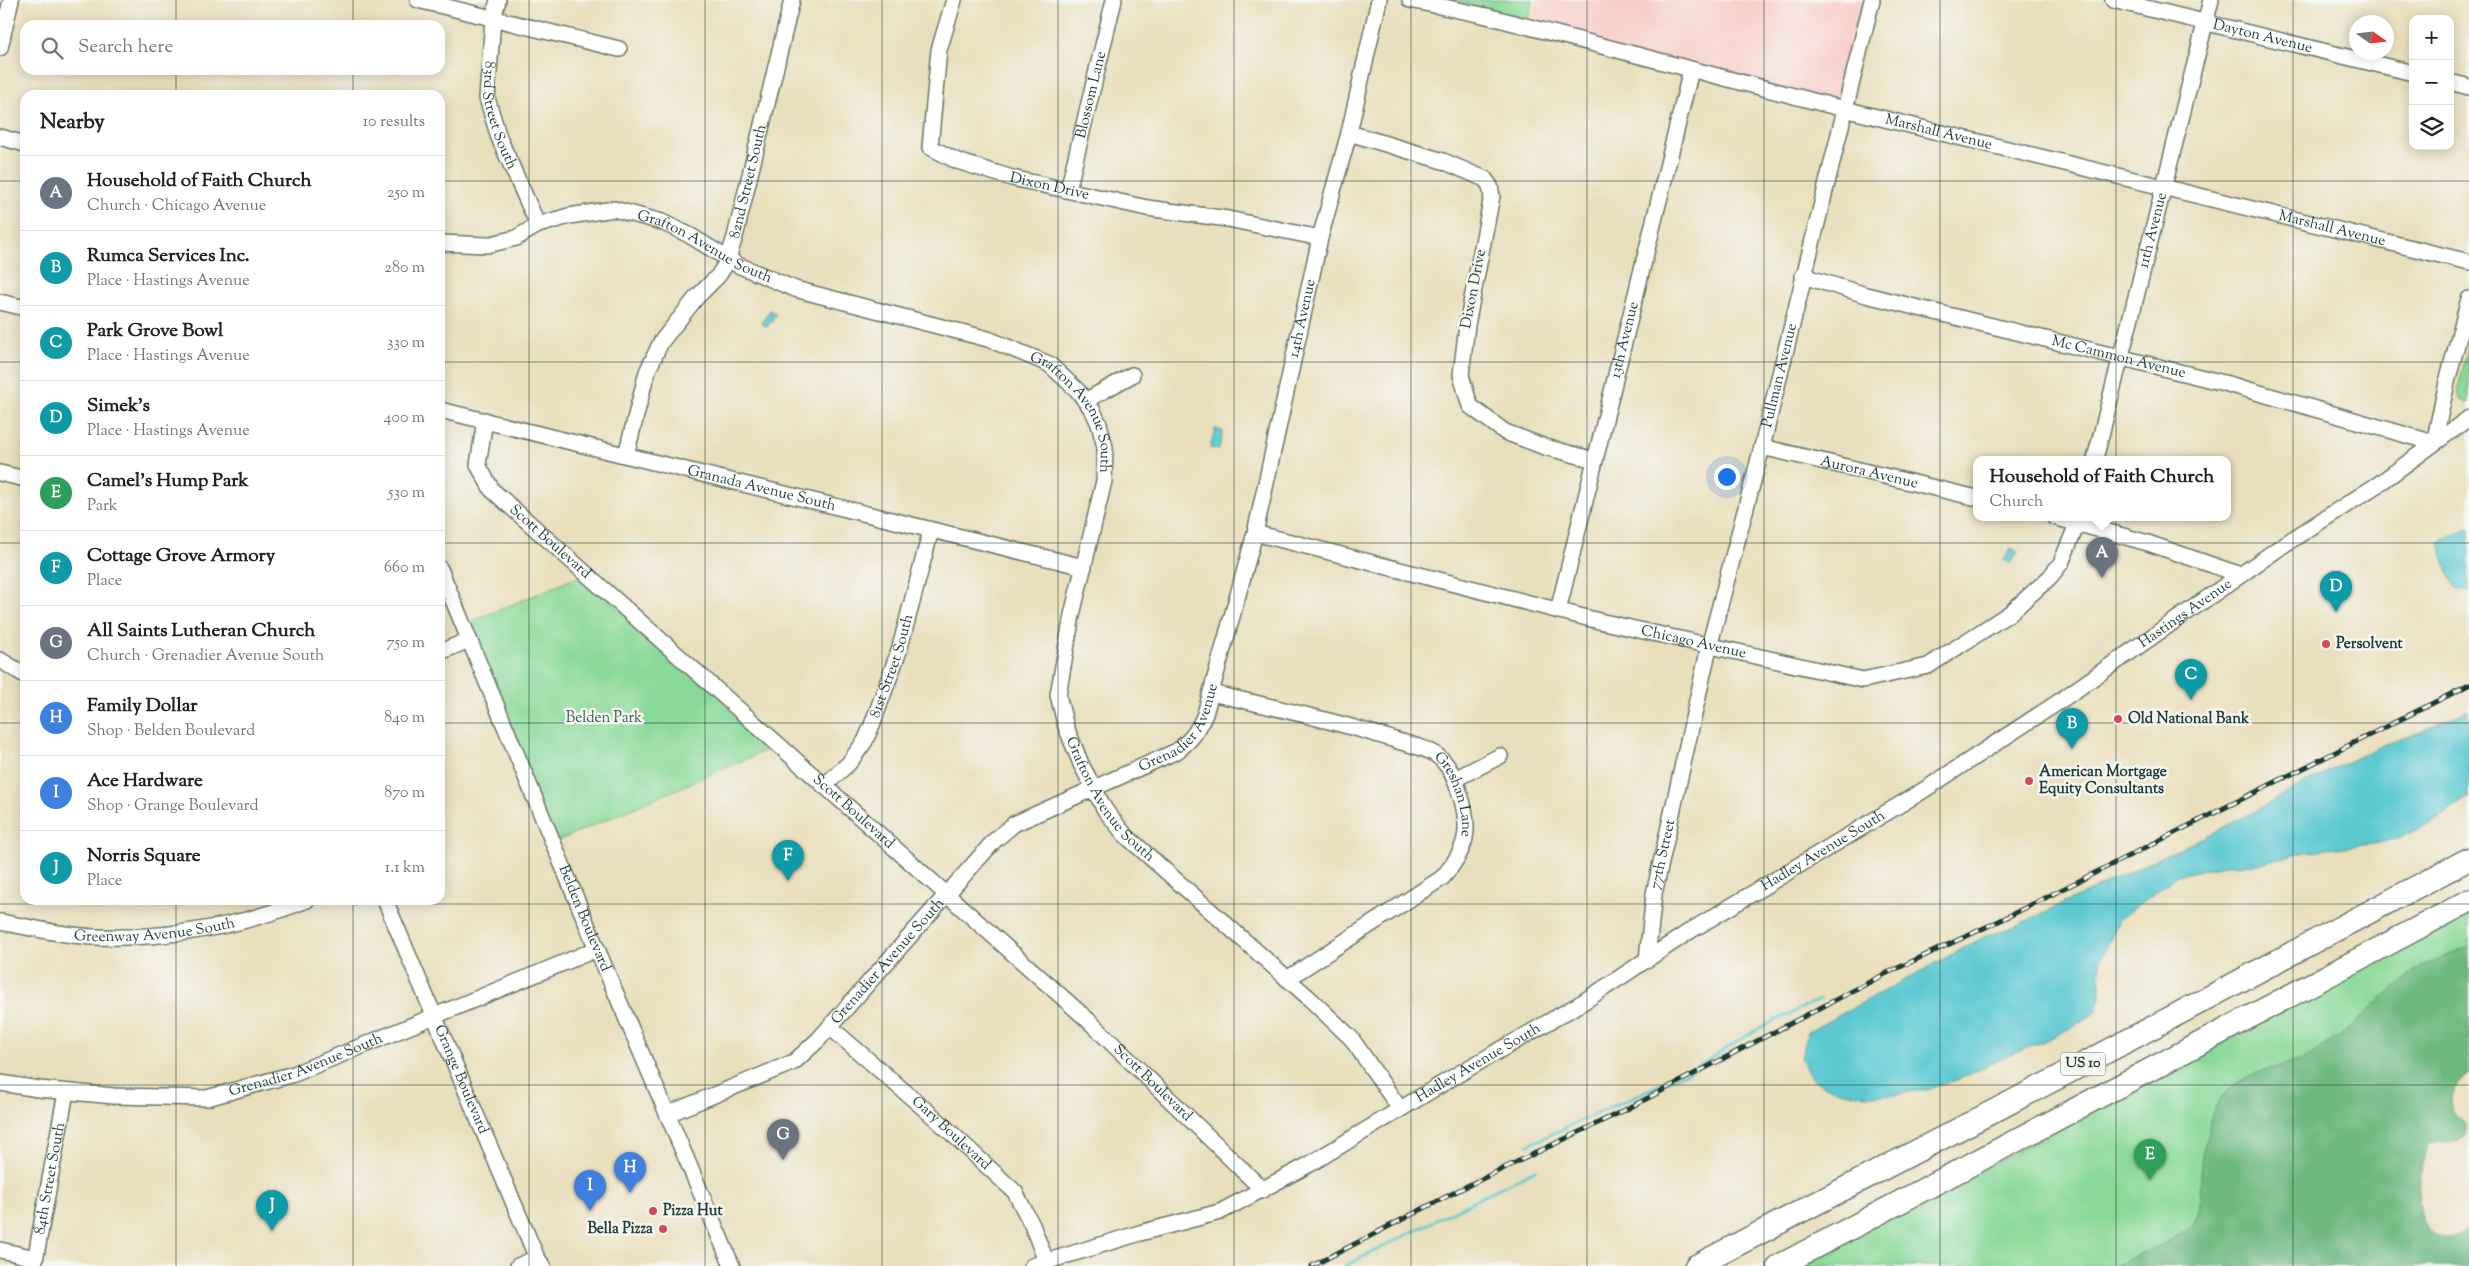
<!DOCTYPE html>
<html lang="en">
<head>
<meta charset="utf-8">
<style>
  body { margin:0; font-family:"Sorts Mill Goudy",serif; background:#f6f6f6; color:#202124 }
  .controls { position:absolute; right:15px; top:15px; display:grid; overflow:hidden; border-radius:10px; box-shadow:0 2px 12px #0003 }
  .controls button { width:45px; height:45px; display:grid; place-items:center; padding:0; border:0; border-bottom:1px solid #e0e0e0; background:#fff; color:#202124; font:25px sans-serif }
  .compass { position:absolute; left:2349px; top:15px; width:45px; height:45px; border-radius:50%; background:#fff; box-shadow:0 2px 12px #0003; rotate:104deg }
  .you { position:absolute; left:1726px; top:476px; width:18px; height:18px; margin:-12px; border:4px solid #fff; border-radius:50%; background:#1a73e8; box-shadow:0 0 0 8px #1a73e833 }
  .badge { display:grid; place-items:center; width:32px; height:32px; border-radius:50%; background:#d1495b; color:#fff; font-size:16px; font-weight:700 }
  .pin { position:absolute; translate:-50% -41px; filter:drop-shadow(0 1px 2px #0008) }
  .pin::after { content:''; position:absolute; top:26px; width:18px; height:15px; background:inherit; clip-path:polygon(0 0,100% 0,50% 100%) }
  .popup { position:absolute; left:1973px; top:456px; width:258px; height:65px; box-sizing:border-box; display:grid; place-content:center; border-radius:10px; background:#fff; filter:drop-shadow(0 1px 4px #0005); font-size:16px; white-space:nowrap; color:#757577 }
  .popup b { font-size:19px; color:#202124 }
  .popup::after { content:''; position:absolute; left:50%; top:100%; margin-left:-10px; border:10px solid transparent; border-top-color:#fff }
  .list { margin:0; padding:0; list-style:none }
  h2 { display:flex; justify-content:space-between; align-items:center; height:65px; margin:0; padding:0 20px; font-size:21px }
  h2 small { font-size:16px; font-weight:400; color:#757577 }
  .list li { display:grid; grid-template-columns:32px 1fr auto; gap:15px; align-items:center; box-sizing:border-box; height:75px; padding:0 20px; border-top:1px solid #e0e0e0 }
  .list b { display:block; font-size:19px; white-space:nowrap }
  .list p { margin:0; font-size:16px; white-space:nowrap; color:#757577 }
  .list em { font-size:16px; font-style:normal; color:#757577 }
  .icon { flex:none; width:28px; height:28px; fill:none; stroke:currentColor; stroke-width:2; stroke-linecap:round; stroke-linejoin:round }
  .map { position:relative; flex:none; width:2469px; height:1266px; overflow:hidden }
  .search { position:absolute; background:#fff; box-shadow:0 2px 12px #0003; left:20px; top:20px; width:425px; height:55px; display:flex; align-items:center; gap:12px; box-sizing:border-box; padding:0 18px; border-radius:15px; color:#757577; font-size:19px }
  .panel { position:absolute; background:#fff; box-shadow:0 2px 12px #0003; left:20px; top:90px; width:425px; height:815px; border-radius:15px }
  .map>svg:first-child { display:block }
</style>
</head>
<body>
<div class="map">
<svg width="2469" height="1266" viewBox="0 0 2469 1266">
  <rect width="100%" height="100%" fill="#f6f6f2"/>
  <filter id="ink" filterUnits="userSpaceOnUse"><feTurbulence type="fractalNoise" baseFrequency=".02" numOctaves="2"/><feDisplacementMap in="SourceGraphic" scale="10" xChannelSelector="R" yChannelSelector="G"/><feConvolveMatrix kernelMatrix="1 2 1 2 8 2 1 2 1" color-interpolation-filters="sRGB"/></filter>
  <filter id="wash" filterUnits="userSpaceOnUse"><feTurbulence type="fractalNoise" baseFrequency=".0096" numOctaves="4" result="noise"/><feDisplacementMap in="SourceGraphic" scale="20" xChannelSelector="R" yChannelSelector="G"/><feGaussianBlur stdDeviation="1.12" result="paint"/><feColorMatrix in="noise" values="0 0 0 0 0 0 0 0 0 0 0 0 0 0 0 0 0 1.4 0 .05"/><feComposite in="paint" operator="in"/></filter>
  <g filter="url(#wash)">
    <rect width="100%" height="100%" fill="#eadfbc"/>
    <path fill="#f7d0c9" d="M 1538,0 L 1872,0 L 1844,109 L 1531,28 Z"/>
    <path fill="#89d999" stroke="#548b66" d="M 1451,0 L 1533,0 L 1528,19 Z
      M 2469,343 L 2469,403 L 2468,404 L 2460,399 L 2458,388 Z
      M 587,573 L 778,745 L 553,843 L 463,625 Z
      M 2469,912 L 2469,947 C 2436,958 2411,973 2385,996 L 2177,1266 L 1799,1266 Z"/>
    <path fill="#6eb981" stroke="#467b5a" d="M 2469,947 L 2469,1075 C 2458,1081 2447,1097 2452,1109 C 2455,1116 2462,1120 2465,1125 L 2466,1137 C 2454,1148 2440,1136 2428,1145 C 2419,1167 2412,1215 2432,1233 C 2447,1242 2457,1238 2469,1226 L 2469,1266 L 2115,1266 C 2137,1252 2170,1245 2189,1228 C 2204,1215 2199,1192 2201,1174 C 2204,1150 2206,1119 2221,1098 C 2243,1068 2280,1071 2311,1054 C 2353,1032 2381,993 2420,968 C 2435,958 2452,953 2469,947 Z"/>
    <path fill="#5cc9d1" stroke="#3e8382" d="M 770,310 L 776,314 L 767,327 L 761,323 Z
      M 1215,429 L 1223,431 L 1219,450 L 1210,448 Z
      M 2469,527 L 2469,592 L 2457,589 L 2448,574 L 2440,542 Z
      M 2012,548 L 2018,552 L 2010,564 L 2004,560 Z
      M 2469,710 L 2469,798 L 2432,822 L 2401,838 L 2373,844 L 2310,851 L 2260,864 L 2225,865 L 2178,875 L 2119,920 L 2100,962 L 2100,993 L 2098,1011 C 2070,1030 2042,1043 2010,1055 C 1990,1063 1972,1075 1951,1082 C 1913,1095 1846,1105 1812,1078 C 1807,1074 1804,1064 1801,1058 L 1808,1032 L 1986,936 L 2013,927 L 2179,849 L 2252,813 L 2306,782 L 2383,745 L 2421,732 Z"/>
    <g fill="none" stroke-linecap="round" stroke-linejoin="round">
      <path stroke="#5cc9d1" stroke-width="3" d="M 1528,1145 L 1694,1069 L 1756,1030 L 1820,999
        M 1345,1266 L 1535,1170"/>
    </g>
  </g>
  <g filter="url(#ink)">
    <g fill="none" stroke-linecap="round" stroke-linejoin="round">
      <g stroke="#667664" stroke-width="18">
        <g id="minor">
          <path d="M 418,0 L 619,49"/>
          <path id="s1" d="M 498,0 L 493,19 L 487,98 L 499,138 L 538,225"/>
          <path id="s2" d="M 954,0 L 939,50 L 930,147 L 957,161 L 1012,178 L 1147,208 L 1228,219 L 1320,238"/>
          <path id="s3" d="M 1410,0 L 1487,16 L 1844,109 L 2469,262"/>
          <path id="s4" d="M 2113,0 L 2413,73"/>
          <path d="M 0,48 L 11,0"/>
          <path d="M 2450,82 L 2469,87"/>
          <path d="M 1349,133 L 1443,161 L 1485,179 L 1490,186 L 1492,196 L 1467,325 L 1461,375 L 1470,406 L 1505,432 L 1545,447 L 1595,460"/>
          <path d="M 0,137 L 25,144"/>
          <path id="s5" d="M 1068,190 L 1114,0"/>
          <path id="s6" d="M 440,243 L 487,245 L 516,238 L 538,225 L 569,216 L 614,209 L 662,222 L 689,235 L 738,265 L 795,289 L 988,339 L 1049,364 L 1078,391 L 1093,411 L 1099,424 L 1105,447 L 1104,481 L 1072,615 L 1058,695 L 1066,727 L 1081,764 L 1105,810 L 1125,835 L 1308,997 L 1351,1038 L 1400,1109"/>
          <path id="s7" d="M 1803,276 L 1866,295 L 2228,384 L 2434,443 L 2447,382 L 2469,299"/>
          <path d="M 0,302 L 25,308"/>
          <path d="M 1085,401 L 1132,375"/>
          <path id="s8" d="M 440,410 L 1084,567"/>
          <path id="s9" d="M 485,420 L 478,465 L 492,490 L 1089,1021 L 1263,1190"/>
          <path id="s10" d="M 1762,447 L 1977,498"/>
          <path id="s11" d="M 626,455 L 647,372 L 661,342 L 696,298 L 718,276 L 726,264 L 735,237 L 792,0"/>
          <path id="s12" d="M 2095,459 L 2211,0"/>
          <path d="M 0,473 L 25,479"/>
          <path d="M 2054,517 L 2148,543 L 2241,575"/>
          <path id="s13" d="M 1255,533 L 1599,621 L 1863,680 L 1928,666 L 2010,613 L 2050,577 L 2061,563 L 2080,517"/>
          <path id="s14" d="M 440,569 L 597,949 L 732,1266"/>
          <path id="s15" d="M 1558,611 L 1691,70"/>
          <path d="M 440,652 L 469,640"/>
          <path d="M 0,660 L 25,675"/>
          <path id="s16" d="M 1211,693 C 1272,707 1332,720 1392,739 C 1405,744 1423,746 1435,754 C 1448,763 1454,776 1459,791 C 1472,829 1468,848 1442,878 L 1287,979"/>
          <path d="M 1455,779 L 1500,756"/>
          <path id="s17" d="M 824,786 L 849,763 L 865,741 L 872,725 L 899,651 L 931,530"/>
          <path id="s18" d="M 385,900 L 537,1258 L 543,1266"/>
          <path id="s19" d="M 0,922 C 30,927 63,936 94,937 C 167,939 239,927 307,900"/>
          <path id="s20" d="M 1647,959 L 1654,894 L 1709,647 L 1762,447 L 1872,0"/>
          <path id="s21" d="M 830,1027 L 934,1117 L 1015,1192 L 1032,1225 L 1046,1261"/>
          <path id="s22" d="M 0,1083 L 39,1089 L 114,1096 L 207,1098 L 294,1074 L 597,949"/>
          <path id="s23" d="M 668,1114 L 794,1062 L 818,1040 L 994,841 L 1014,824 L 1177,751 C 1191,740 1198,731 1205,714 L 1255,533 L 1320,238 L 1349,133 L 1379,0"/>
          <path d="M 0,1250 L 35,1258"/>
          <path id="s24" d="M 34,1266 L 66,1092"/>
          <path d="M 518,1266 L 537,1258"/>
          <path id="s25" d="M 1032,1266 L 1140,1233 L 1220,1212 L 1310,1164 L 1450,1079 L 1583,1002 L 1690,931 L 1924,790 L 2057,703 L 2282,546 L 2380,483 L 2469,418"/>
        </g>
      </g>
      <g stroke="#667664" stroke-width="25">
        <path id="highway" d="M 1696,1266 L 2063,1075 L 2469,859
          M 1779,1266 L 2469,901"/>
      </g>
      <use href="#minor" stroke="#fff" stroke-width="15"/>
      <use href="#highway" stroke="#fff" stroke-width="22"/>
      <g stroke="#1f3d34" stroke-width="5">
        <path id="rail" d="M 1312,1266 L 1467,1186 L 1627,1109 L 1885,974 L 1999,921 L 2469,685"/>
      </g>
      <use href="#rail" stroke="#f6f6f2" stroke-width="3" stroke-dasharray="9" stroke-linecap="butt"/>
    </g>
  </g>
  <path fill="none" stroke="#1f3d34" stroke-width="1" stroke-opacity="0.55" d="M 176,0 L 176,25M 353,0 L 353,25M 529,0 L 529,1266M 705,0 L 705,1266M 882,0 L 882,1266M 1058,0 L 1058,1266M 1234,0 L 1234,1266M 1411,0 L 1411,1266M 1587,0 L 1587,1266M 1764,0 L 1764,1266M 1940,0 L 1940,1266M 2116,0 L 2116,1266M 2293,0 L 2293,1266M 176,70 L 176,95M 353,70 L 353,95M 0,181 L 25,181M 440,181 L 2469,181M 0,362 L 25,362M 440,362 L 2469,362M 0,543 L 25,543M 440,543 L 2469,543M 0,723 L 25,723M 440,723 L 2469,723M 176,900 L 176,1266M 353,900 L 353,1266M 0,904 L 2469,904M 0,1085 L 2469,1085"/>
  <g fill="#d1495b" stroke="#f6f6f2" stroke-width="2">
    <circle cx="2326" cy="644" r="5"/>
    <circle cx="2118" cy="719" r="5"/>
    <circle cx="2029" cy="781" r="5"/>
    <circle cx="653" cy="1211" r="5"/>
    <circle cx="663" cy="1229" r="5"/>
  </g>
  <g text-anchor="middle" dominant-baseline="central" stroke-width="5" stroke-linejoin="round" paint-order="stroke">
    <rect fill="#f6f6f2" stroke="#60746d" stroke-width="1" x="2060.5" y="1052.5" width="45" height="23" rx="4"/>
    <g font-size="14" font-weight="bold" fill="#1f3d34">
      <text x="2083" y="1064">US 10</text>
    </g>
    <g font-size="15" fill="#1f3d34" stroke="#f6f6f2">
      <text stroke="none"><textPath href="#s4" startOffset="154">Dayton Avenue</textPath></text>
      <text stroke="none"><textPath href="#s5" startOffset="98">Blossom Lane</textPath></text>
      <text stroke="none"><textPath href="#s1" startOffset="118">83rd Street South</textPath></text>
      <text stroke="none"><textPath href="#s3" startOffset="545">Marshall Avenue</textPath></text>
      <text stroke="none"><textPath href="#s11" startOffset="306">82nd Street South</textPath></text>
      <text stroke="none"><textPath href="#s2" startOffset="276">Dixon Drive</textPath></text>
      <text stroke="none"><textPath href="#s3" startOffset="950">Marshall Avenue</textPath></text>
      <text stroke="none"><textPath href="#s12" startOffset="236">11th Avenue</textPath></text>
      <text stroke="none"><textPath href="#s6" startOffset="279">Grafton Avenue South</textPath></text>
      <text transform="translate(1474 289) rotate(-79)">Dixon Drive</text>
      <text stroke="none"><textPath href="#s23" startOffset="1094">14th Avenue</textPath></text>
      <text stroke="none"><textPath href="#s15" startOffset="279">13th Avenue</textPath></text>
      <text stroke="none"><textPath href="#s7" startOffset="326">Mc Cammon Avenue</textPath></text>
      <text stroke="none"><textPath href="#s20" startOffset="599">Pullman Avenue</textPath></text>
      <text stroke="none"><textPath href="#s6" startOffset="699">Grafton Avenue South</textPath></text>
      <text stroke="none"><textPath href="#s10" startOffset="110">Aurora Avenue</textPath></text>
      <text stroke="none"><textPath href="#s8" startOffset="331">Granada Avenue South</textPath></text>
      <text stroke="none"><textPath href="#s9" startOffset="152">Scott Boulevard</textPath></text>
      <text stroke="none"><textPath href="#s25" startOffset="1332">Hastings Avenue</textPath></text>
      <text stroke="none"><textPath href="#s13" startOffset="452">Chicago Avenue</textPath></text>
      <text stroke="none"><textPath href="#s17" startOffset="141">81st Street South</textPath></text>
      <text stroke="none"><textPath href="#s23" startOffset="658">Grenadier Avenue</textPath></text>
      <text stroke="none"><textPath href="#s6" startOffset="1119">Grafton Avenue South</textPath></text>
      <text stroke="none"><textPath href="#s16" startOffset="279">Greshan Lane</textPath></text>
      <text stroke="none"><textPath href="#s9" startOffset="558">Scott Boulevard</textPath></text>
      <text stroke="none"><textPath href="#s25" startOffset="899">Hadley Avenue South</textPath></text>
      <text stroke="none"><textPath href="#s20" startOffset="106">77th Street</textPath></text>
      <text stroke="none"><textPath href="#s14" startOffset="378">Belden Boulevard</textPath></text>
      <text stroke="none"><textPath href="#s19" startOffset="156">Greenway Avenue South</textPath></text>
      <text stroke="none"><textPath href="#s23" startOffset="274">Grenadier Avenue South</textPath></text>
      <text stroke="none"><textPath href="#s25" startOffset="494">Hadley Avenue South</textPath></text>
      <text stroke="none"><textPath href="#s22" startOffset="312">Grenadier Avenue South</textPath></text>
      <text stroke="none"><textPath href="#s18" startOffset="195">Grange Boulevard</textPath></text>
      <text stroke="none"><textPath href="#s9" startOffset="962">Scott Boulevard</textPath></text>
      <text stroke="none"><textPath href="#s21" startOffset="161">Gary Boulevard</textPath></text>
      <text stroke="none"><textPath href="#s24" startOffset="89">84th Street South</textPath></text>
    </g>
    <g font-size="15" font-weight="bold" fill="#1f3d34" stroke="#f6f6f2" text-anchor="start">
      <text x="2336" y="644">Persolvent</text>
      <text x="2128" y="719">Old National Bank</text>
      <text x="2039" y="772">American Mortgage<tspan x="2039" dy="17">Equity Consultants</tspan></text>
      <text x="663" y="1211">Pizza Hut</text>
      <text x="653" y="1229" text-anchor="end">Bella Pizza</text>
    </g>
    <g font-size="15" fill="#345c48" stroke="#f6f6f2">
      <text x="604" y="718">Belden Park</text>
    </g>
  </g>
</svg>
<div class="controls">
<button>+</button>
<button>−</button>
<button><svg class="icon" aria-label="layers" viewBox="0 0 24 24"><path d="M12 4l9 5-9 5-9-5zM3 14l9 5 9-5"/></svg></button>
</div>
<svg class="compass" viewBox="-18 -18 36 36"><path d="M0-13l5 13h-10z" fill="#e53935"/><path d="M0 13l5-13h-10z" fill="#757577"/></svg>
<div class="you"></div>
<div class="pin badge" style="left:2102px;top:578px;background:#6b7280">A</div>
<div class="popup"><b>Household of Faith Church</b>Church</div>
<div class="pin badge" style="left:2072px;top:749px;background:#0f9aa8">B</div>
<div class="pin badge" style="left:2191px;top:700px;background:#0f9aa8">C</div>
<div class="pin badge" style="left:2336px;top:612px;background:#0f9aa8">D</div>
<div class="pin badge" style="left:2150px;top:1180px;background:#2e9e5b">E</div>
<div class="pin badge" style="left:788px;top:881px;background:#0f9aa8">F</div>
<div class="pin badge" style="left:783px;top:1160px;background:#6b7280">G</div>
<div class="pin badge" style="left:630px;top:1193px;background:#3f7fe0">H</div>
<div class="pin badge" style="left:590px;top:1211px;background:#3f7fe0">I</div>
<div class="pin badge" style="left:272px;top:1231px;background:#0f9aa8">J</div>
<div class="search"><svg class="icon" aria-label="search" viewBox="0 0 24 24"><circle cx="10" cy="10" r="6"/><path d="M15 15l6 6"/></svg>Search here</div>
<section class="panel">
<h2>Nearby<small>10 results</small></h2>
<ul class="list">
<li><span class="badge" style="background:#6b7280">A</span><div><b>Household of Faith Church</b><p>Church · Chicago Avenue</p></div><em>250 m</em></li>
<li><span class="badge" style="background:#0f9aa8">B</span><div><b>Rumca Services Inc.</b><p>Place · Hastings Avenue</p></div><em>280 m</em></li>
<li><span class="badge" style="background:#0f9aa8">C</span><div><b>Park Grove Bowl</b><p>Place · Hastings Avenue</p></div><em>330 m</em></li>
<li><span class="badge" style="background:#0f9aa8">D</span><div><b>Simek's</b><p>Place · Hastings Avenue</p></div><em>400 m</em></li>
<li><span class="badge" style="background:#2e9e5b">E</span><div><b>Camel's Hump Park</b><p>Park</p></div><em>530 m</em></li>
<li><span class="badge" style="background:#0f9aa8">F</span><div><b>Cottage Grove Armory</b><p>Place</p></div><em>660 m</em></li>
<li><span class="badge" style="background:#6b7280">G</span><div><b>All Saints Lutheran Church</b><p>Church · Grenadier Avenue South</p></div><em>750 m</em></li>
<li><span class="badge" style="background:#3f7fe0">H</span><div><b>Family Dollar</b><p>Shop · Belden Boulevard</p></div><em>840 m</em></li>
<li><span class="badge" style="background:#3f7fe0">I</span><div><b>Ace Hardware</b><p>Shop · Grange Boulevard</p></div><em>870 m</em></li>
<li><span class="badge" style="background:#0f9aa8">J</span><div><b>Norris Square</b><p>Place</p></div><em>1.1 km</em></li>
</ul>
</section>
</div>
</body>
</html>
